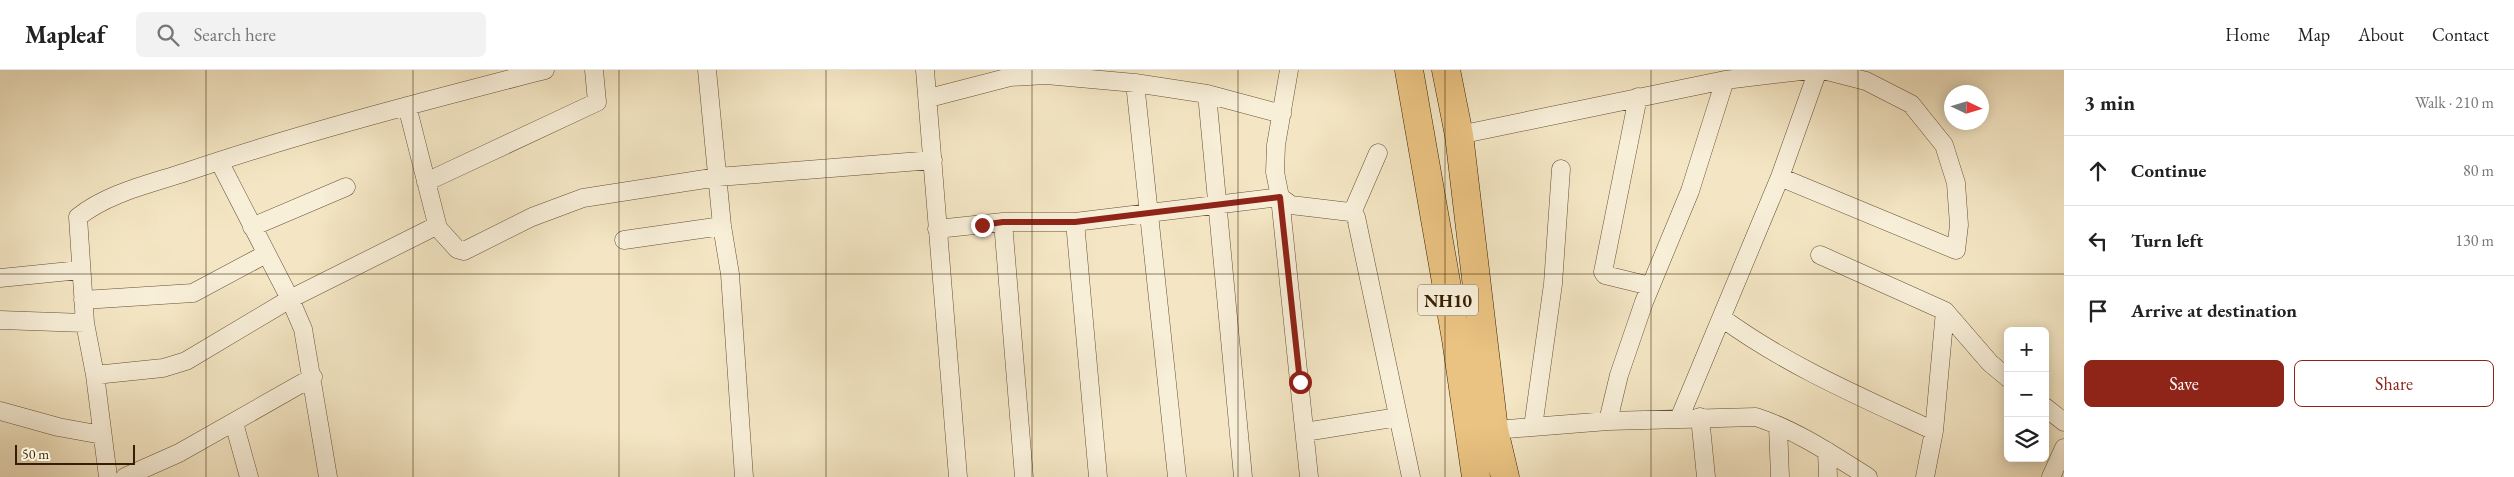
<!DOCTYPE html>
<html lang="en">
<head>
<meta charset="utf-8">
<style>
  body { margin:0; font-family:"EB Garamond",serif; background:#f2f2f2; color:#222 }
  .controls { position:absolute; right:15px; bottom:15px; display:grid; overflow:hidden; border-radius:8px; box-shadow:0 2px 12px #0003 }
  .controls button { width:45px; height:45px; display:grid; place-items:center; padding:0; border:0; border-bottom:1px solid #e0e0e0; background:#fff; color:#222; font:25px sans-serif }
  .compass { position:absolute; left:1944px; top:15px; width:45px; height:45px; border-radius:50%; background:#fff; box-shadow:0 2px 12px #0003; rotate:94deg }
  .scale { position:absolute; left:15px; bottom:12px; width:120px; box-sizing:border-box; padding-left:5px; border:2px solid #351e01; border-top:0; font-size:14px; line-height:18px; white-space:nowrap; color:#351e01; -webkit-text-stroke:4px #f8efd9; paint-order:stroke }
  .stop { position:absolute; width:15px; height:15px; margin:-11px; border:4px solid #8f2418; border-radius:50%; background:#fff }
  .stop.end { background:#8f2418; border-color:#fff; box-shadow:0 1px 5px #0008 }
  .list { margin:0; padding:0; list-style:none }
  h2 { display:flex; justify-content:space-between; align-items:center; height:65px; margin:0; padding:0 20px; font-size:21px }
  h2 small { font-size:16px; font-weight:400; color:#767676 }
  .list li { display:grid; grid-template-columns:32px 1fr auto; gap:15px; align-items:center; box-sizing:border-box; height:70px; padding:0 20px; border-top:1px solid #e0e0e0 }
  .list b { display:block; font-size:19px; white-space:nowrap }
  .list em { font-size:16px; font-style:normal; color:#767676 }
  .actions { display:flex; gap:10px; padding:15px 20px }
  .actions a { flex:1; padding:11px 0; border:1px solid #8f2418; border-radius:8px; text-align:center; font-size:18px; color:#8f2418 }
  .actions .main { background:#8f2418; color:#fff }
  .icon { flex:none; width:28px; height:28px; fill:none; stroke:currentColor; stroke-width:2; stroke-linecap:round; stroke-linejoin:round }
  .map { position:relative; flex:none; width:2064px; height:407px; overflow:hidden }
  header { display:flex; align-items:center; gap:30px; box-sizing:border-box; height:70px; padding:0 25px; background:#fff; border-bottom:1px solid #e0e0e0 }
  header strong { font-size:24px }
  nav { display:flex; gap:28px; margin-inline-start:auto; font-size:18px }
  .search { width:350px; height:45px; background:#f2f2f2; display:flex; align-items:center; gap:12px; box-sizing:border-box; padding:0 18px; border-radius:8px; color:#767676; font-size:19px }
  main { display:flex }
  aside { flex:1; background:#fff }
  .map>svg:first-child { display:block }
</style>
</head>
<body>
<header>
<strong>Mapleaf</strong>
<div class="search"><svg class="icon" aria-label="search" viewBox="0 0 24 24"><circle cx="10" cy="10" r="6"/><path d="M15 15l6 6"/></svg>Search here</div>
<nav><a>Home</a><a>Map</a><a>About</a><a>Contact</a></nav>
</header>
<main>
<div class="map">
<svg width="2064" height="407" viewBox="0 0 2064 407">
  <rect width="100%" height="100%" fill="#f4e6c4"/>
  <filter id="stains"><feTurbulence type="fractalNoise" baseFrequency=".004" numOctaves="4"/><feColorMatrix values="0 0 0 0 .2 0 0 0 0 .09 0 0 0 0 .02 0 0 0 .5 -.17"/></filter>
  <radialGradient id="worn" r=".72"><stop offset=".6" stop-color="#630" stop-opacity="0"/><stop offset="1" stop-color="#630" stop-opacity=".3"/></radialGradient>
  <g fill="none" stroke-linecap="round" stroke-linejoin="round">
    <g stroke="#655032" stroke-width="19">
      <path id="minor" d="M 707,0 L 722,156 L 730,204 L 744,407
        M 925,0 L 958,407
        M 1289,0 L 1276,75 L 1275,102 L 1280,127 L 1291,135 L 1350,142 L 1356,147 L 1411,407
        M 1135,13 L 1177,407
        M 1207,24 L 1243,407
        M 1638,27 L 1603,202 L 1605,205 L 1650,216
        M 929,28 L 1010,7 L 1046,5 L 1135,13 L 1207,24 L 1282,44
        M 407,36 L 438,158
        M 1459,65 L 1725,10 L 1810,0
        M 219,91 L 290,229 L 303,259 L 328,407
        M 1780,107 L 1956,180 L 1959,155 L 1956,113 L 1944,75 L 1911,34 L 1866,11 L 1823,0
        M 426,112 L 597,32 L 594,0
        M 1352,143 L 1378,83
        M 1003,152 L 1024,407
        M 1075,152 L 1098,407
        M 252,157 L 346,117
        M 937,159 L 1003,152 L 1075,152 L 1280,127 L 1309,407
        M 624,170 L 722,156
        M 1820,185 L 1945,241 L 1990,293 L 2008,308
        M 0,208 L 80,200
        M 83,230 L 193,223 L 266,184
        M 1722,248 C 1788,296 1861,327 1934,361
        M 0,250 L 85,253
        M 95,305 L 163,298 L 186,291 L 290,229 L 434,157 L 438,158 L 457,179 L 464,181 L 532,147 L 583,128 L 718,107 L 933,90
        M 2045,337 L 2064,352
        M 0,341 L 58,357 L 102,365
        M 1700,347 L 1706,407
        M 1679,349 L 1780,107 L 1818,0
        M 1608,351 L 1619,305 L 1644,232 L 1690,121 L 1725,10
        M 234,353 L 249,407
        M 1778,356 L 1780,407
        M 1533,357 L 1553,214 L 1561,99
        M 1494,360 L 1608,351 L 1756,347 C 1796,360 1833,385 1868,407
        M 1305,362 L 1398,347
        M 1827,381 L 1828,407
        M 108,407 L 95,305 L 85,253 L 78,147 C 108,123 150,114 186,102 C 304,62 425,31 545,0
        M 125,407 L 179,383 L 313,307
        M 1925,407 L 1934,361 L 1945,241
        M 2051,407 L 2064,378"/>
    </g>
    <g stroke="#351e01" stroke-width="29">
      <path id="trunk" d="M 1409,0 L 1456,269 L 1476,407
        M 1446,0 L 1459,65 L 1494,360 L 1505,407"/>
    </g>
    <use href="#minor" stroke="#f8efd9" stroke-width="18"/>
    <use href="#trunk" stroke="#eac382" stroke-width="28"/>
  </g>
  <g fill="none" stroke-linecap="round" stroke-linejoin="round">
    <path stroke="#8f2418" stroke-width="6" d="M 982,155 L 1003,152 L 1075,152 L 1280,127 L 1300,312"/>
  </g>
  <path fill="none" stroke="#351e01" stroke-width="1" stroke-opacity="0.55" d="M 206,0 L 206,407M 413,0 L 413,407M 619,0 L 619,407M 826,0 L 826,407M 1032,0 L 1032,407M 1238,0 L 1238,407M 1445,0 L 1445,407M 1651,0 L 1651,407M 1858,0 L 1858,407M 0,204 L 2064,204"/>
  <g text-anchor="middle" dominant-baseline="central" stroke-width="4.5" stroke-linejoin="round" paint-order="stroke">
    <rect fill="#f8efd9" stroke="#705d42" stroke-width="1" x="1418" y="214.5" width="60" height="31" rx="4"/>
    <g font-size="18" font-weight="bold" fill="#351e01">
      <text x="1448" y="230">NH10</text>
    </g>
  </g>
  <rect width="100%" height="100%" filter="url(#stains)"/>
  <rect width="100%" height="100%" fill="url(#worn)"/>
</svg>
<div class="controls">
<button>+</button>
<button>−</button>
<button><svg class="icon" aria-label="layers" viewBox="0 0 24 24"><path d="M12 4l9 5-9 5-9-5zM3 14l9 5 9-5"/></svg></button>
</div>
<svg class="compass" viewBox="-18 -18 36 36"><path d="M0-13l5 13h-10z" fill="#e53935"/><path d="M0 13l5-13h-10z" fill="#767676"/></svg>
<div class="scale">50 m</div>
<div class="stop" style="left:1300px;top:312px"></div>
<div class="stop end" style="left:982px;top:155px"></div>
</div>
<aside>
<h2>3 min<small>Walk · 210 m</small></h2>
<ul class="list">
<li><svg class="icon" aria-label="ahead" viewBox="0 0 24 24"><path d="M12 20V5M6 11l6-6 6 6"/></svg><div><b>Continue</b></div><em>80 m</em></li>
<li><svg class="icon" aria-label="left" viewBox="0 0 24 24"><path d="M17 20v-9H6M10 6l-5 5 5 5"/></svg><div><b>Turn left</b></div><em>130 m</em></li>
<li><svg class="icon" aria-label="arrive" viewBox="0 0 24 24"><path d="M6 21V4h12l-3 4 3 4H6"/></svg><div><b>Arrive at destination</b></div></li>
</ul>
<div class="actions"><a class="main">Save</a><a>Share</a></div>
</aside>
</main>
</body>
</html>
